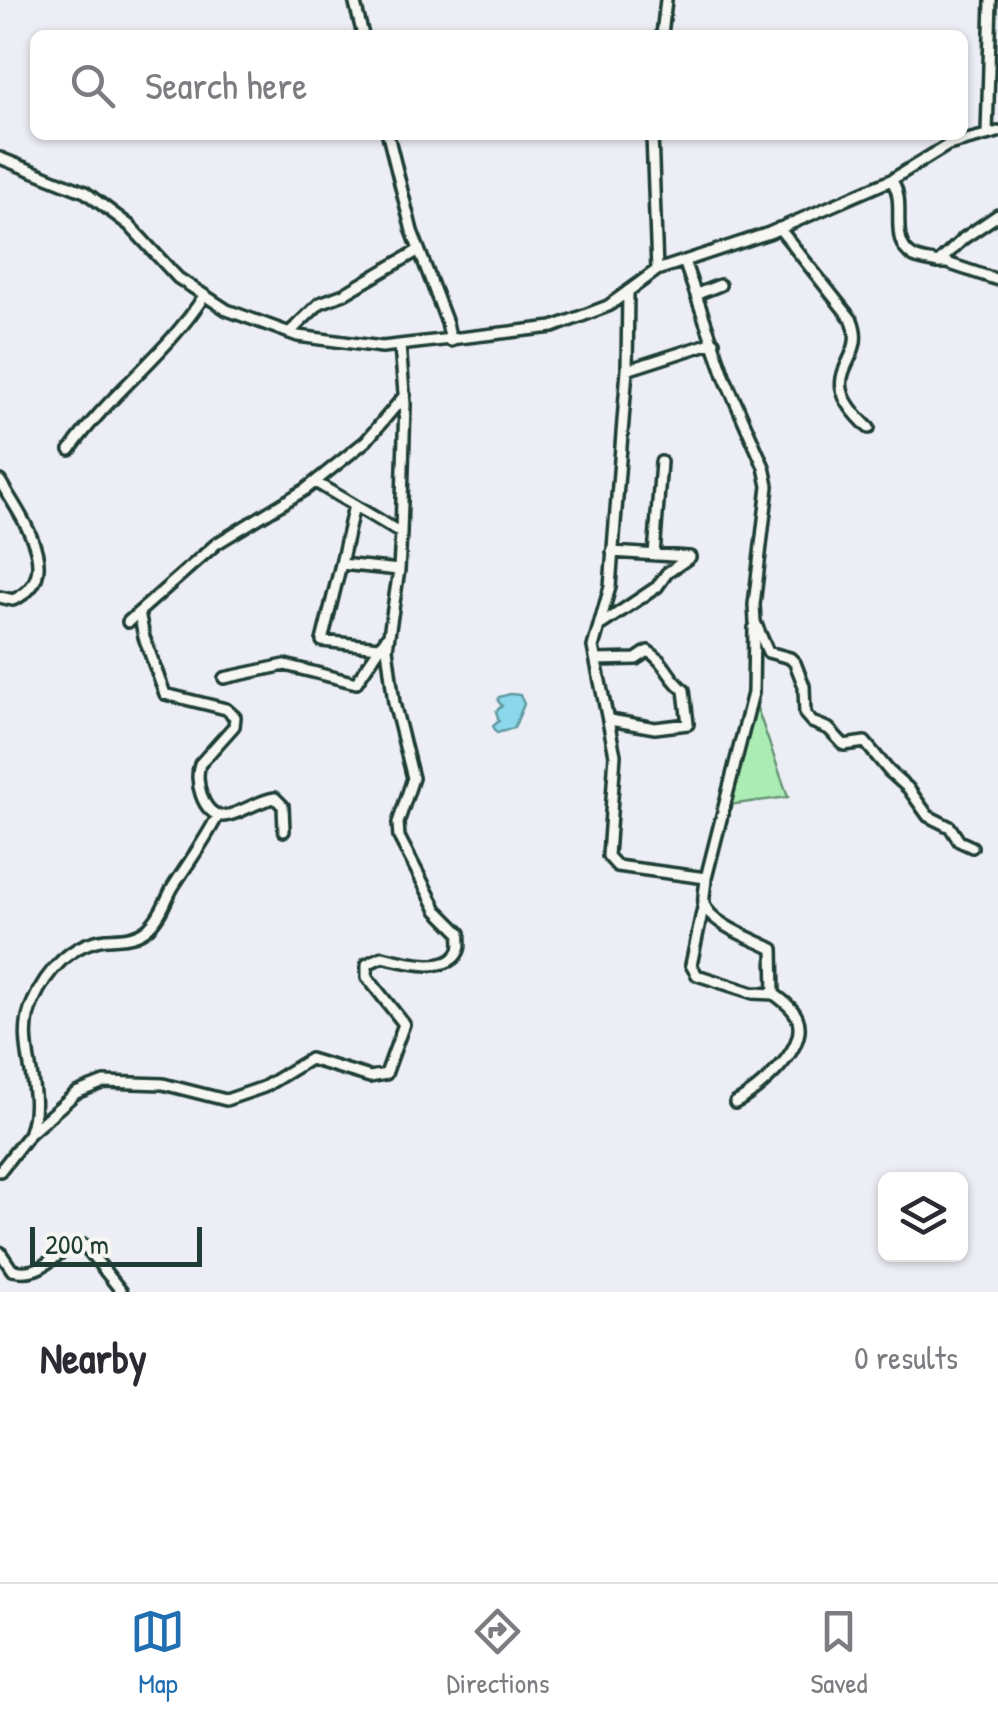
<!DOCTYPE html>
<html lang="en">
<head>
<meta charset="utf-8">
<style>
  body { margin:0; font-family:"Patrick Hand",sans-serif; background:#f7f7f7; color:#2b2b33 }
  .controls { position:absolute; right:30px; bottom:30px; display:grid; overflow:hidden; border-radius:15px; box-shadow:0 2px 8px #0004 }
  .controls button { width:90px; height:90px; display:grid; place-items:center; padding:0; border:0; border-bottom:2px solid #e1e1e2; background:#fff; color:#2b2b33; font:50px sans-serif }
  .scale { position:absolute; left:30px; bottom:25px; width:172px; box-sizing:border-box; padding-left:10px; border:5px solid #1f3d34; border-top:0; font-size:28px; line-height:35px; white-space:nowrap; color:#1f3d34; -webkit-text-stroke:8px #f6f6f2; paint-order:stroke }
  .list { margin:0; padding:0; list-style:none }
  h2 { display:flex; justify-content:space-between; align-items:center; height:130px; margin:0; padding:0 40px; font-size:42px }
  h2 small { font-size:32px; font-weight:400; color:#7c7c81 }
  .icon { flex:none; width:55px; height:55px; fill:none; stroke:currentColor; stroke-width:2; stroke-linecap:round; stroke-linejoin:round }
  .map { position:relative; flex:none; width:998px; height:1292px; overflow:hidden }
  .search { position:absolute; background:#fff; box-shadow:0 2px 8px #0004; left:30px; right:30px; top:30px; height:110px; display:flex; align-items:center; gap:25px; box-sizing:border-box; padding:0 35px; border-radius:15px; color:#7c7c81; font-size:38px }
  .sheet { height:290px; background:#fff }
  nav { display:flex; justify-content:space-around; align-items:center; box-sizing:border-box; height:140px; border-top:2px solid #e1e1e2; background:#fff; font-size:28px; color:#7c7c81 }
  nav a { display:grid; justify-items:center; gap:5px }
  nav .on { color:#1f6fb2 }
  .map>svg:first-child { display:block }
</style>
</head>
<body>
<div class="map">
<svg width="998" height="1292" viewBox="0 0 998 1292">
  <rect width="100%" height="100%" fill="#edeef5"/>
  <filter id="ink" filterUnits="userSpaceOnUse"><feTurbulence type="fractalNoise" baseFrequency=".01" numOctaves="2"/><feDisplacementMap in="SourceGraphic" scale="20" xChannelSelector="R" yChannelSelector="G"/><feConvolveMatrix kernelMatrix="1 2 1 2 8 2 1 2 1" color-interpolation-filters="sRGB"/></filter>
  <g filter="url(#ink)">
    <path fill="#abecb5" stroke="#659474" stroke-width="2.5" d="M 756,705 L 788,797 L 728,805 L 751,710 Z"/>
    <path fill="#8bd8eb" stroke="#609aa2" stroke-width="2.5" d="M 510,694 L 520,695 L 524,704 L 514,728 L 497,733 L 493,726 L 499,721 L 496,711 L 502,706 L 498,701 L 499,697 Z"/>
    <g fill="none" stroke-linecap="round" stroke-linejoin="round">
      <g stroke="#1f3d34" stroke-width="16">
        <path id="minor" d="M 354,0 L 363,35
          M 662,35 L 666,0
          M 987,134 L 991,0
          M 388,135 L 412,231 L 447,323 L 451,341
          M 652,135 L 657,270
          M 0,158 L 85,192 L 129,225 L 178,278 L 227,310 L 298,336 L 382,347 L 553,327 L 608,306 L 657,270 L 769,233 L 891,180 L 948,145 L 998,132
          M 891,180 C 909,201 886,241 914,257 C 920,260 931,261 938,263 L 964,238 L 998,215
          M 779,228 L 852,320 C 870,365 808,372 869,428
          M 684,261 L 725,378 L 764,467 L 768,486 L 754,605 L 755,622 L 768,652 L 790,658 L 795,663 L 804,686 L 805,714 L 812,722 L 829,729 L 844,745 L 865,742 L 889,771 L 908,788 L 928,816 L 950,827 L 959,841 L 972,847
          M 938,263 L 947,263 L 998,280
          M 628,291 L 627,370 L 610,587 L 593,647 L 615,755 L 608,856 L 617,866 L 706,878
          M 697,294 L 720,285
          M 289,333 L 320,303 L 344,294 L 419,250
          M 627,370 L 714,342
          M 70,450 C 109,394 167,354 204,296
          M 0,481 C 18,513 68,576 13,600 L 0,597
          M 315,482 L 401,533
          M 354,505 L 341,564 L 399,570
          M 612,552 L 689,557
          M 654,555 L 661,462
          M 341,564 L 322,641 L 379,647
          M 128,622 L 139,612
          M 602,624 L 657,587 L 667,573 L 690,557
          M 596,660 L 636,659 L 648,651 C 666,662 668,678 684,690 L 688,724 L 655,728 L 610,720
          M 224,678 L 285,665 L 356,683 L 387,637
          M 284,831 L 283,806 L 275,798 C 258,800 237,816 223,816 C 202,815 194,779 200,764 L 234,726 L 235,717 L 226,709 L 165,694 L 144,637 L 139,612 L 216,544 L 306,489 L 366,441 L 405,395
          M 704,903 L 691,965 L 697,975 L 753,993 L 774,994
          M 735,1103 C 758,1091 810,1048 797,1017 C 793,1008 782,1000 774,994 L 773,949 C 756,940 709,924 704,903 C 703,896 706,885 706,878 L 753,693 L 754,628
          M 30,1131 C 46,1088 13,1045 33,1002 C 46,972 71,943 106,939 C 121,938 136,939 149,927 C 161,916 165,901 173,887 C 188,863 205,841 218,815
          M 0,1171 L 29,1134 L 76,1093 L 104,1082 L 163,1084 L 226,1100 L 264,1087 L 310,1059 L 370,1077 L 386,1074 L 404,1024 L 367,977 L 367,964 L 382,957 C 400,961 449,976 459,950 C 461,945 459,939 460,933 L 437,910 L 399,837 L 398,823 L 413,778 L 394,703 L 387,648 L 399,570 L 401,533 L 405,404 L 400,346
          M 0,1252 L 12,1270 C 49,1278 53,1246 84,1245 L 122,1292"/>
      </g>
      <use href="#minor" stroke="#f6f6f2" stroke-width="9"/>
    </g>
  </g>
</svg>
<div class="controls">
<button><svg class="icon" aria-label="layers" viewBox="0 0 24 24"><path d="M12 4l9 5-9 5-9-5zM3 14l9 5 9-5"/></svg></button>
</div>
<div class="scale">200 m</div>
<div class="search"><svg class="icon" aria-label="search" viewBox="0 0 24 24"><circle cx="10" cy="10" r="6"/><path d="M15 15l6 6"/></svg>Search here</div>
</div>
<section class="sheet">
<h2>Nearby<small>0 results</small></h2>
<ul class="list">
</ul>
</section>
<nav>
<a class="on"><svg class="icon" aria-label="map" viewBox="0 0 24 24"><path d="M3 6l6-2 6 2 6-2v14l-6 2-6-2-6 2zM9 4v14M15 6v14"/></svg>Map</a>
<a><svg class="icon" aria-label="directions" viewBox="0 0 24 24"><path d="M12 3l9 9-9 9-9-9zM9 14v-3h6M13 9l2 2-2 2"/></svg>Directions</a>
<a><svg class="icon" aria-label="saved" viewBox="0 0 24 24"><path d="M7 4h10v16l-5-4-5 4z"/></svg>Saved</a>
</nav>
</body>
</html>
